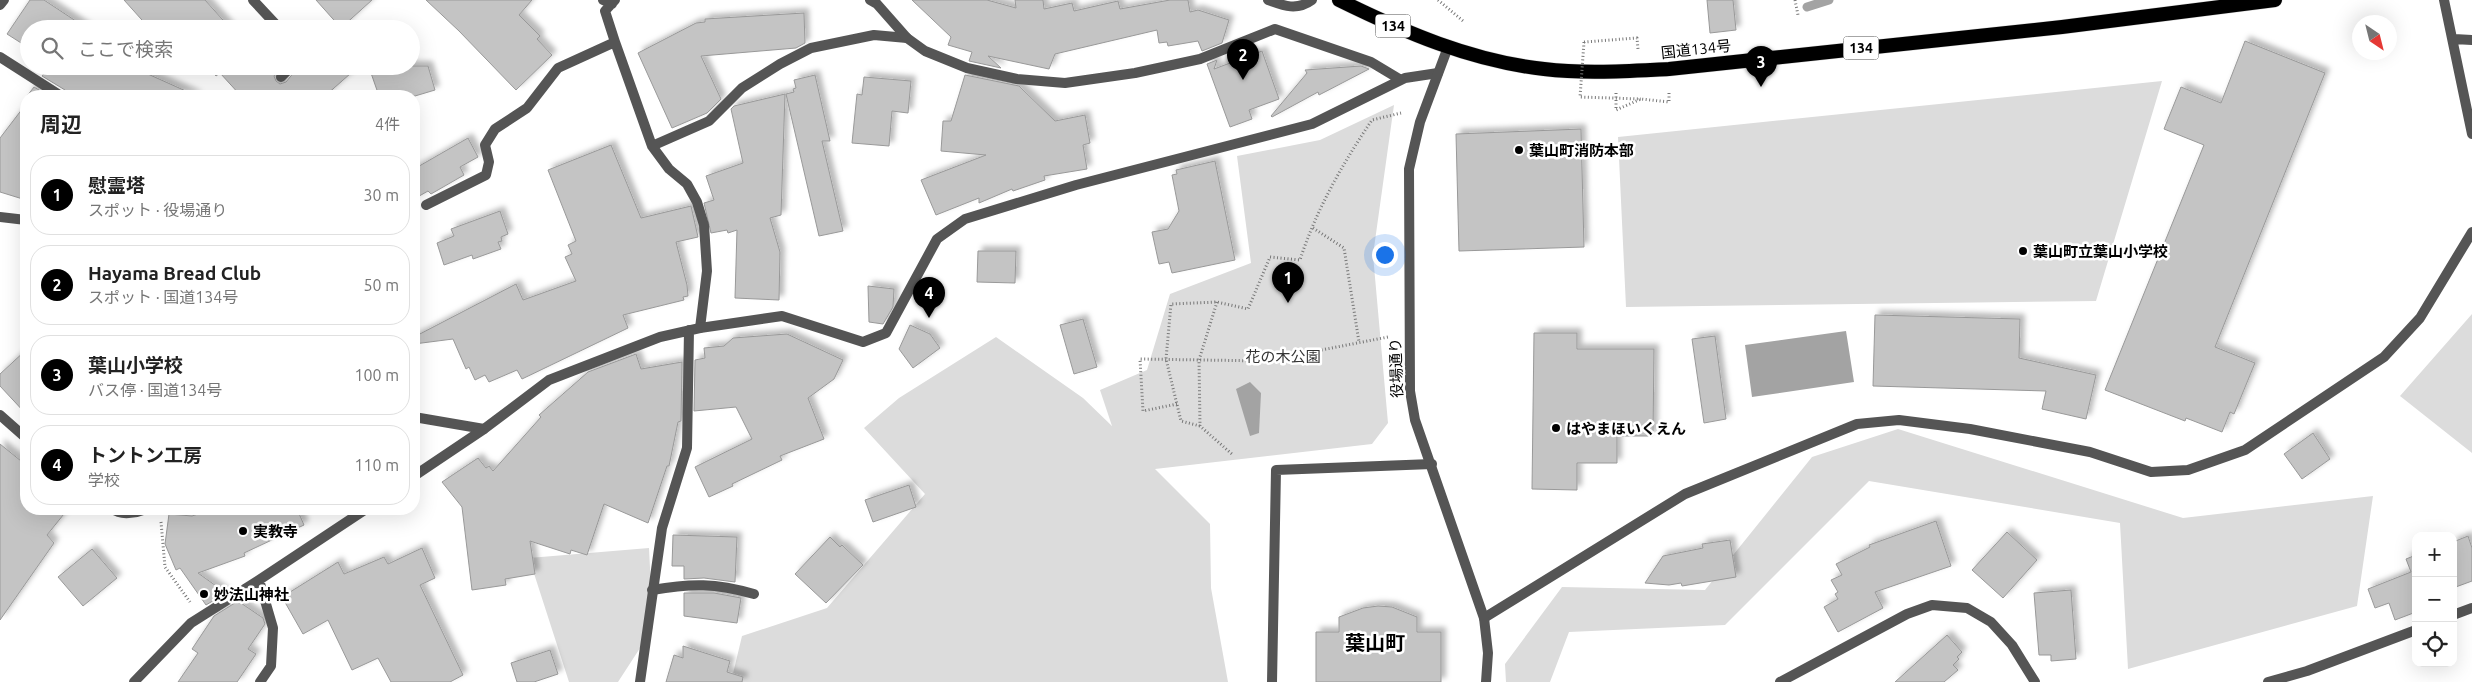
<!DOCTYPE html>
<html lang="ja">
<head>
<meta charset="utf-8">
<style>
  body { margin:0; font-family:Ubuntu,"Noto Sans JP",sans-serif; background:#f6f6f6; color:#222 }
  .controls { position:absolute; right:15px; bottom:15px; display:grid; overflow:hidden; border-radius:10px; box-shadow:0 5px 20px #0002 }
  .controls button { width:45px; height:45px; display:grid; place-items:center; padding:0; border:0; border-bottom:1px solid #e0e0e0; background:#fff; color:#222; font:25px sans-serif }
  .compass { position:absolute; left:2352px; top:15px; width:45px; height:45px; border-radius:50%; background:#fff; box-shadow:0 5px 20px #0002; rotate:145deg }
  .you { position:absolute; left:1384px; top:254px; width:18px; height:18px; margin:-12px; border:4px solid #fff; border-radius:50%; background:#1a73e8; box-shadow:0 0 0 8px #1a73e833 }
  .badge { display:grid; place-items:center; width:32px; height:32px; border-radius:50%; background:#000; color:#fff; font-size:16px; font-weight:700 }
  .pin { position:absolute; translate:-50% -41px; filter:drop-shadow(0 1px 2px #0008) }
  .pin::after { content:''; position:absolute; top:26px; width:18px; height:15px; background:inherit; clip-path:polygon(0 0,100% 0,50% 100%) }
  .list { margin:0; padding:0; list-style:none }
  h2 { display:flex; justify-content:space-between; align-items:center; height:65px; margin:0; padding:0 20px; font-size:21px }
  h2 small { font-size:16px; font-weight:400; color:#767676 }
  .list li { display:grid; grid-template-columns:32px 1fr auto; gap:15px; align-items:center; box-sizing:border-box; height:80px; margin:0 10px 10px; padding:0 10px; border:1px solid #e0e0e0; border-radius:20px }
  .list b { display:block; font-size:19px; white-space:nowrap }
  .list p { margin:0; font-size:16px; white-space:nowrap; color:#767676 }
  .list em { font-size:16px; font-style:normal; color:#767676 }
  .icon { flex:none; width:28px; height:28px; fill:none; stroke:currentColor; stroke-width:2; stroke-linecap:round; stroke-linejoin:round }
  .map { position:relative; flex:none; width:2472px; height:682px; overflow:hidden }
  .search { position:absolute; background:#fff; box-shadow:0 5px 20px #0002; left:20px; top:20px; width:400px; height:55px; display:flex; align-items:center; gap:12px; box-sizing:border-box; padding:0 18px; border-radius:28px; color:#767676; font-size:19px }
  .panel { position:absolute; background:#fff; box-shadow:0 5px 20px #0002; left:20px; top:90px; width:400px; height:425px; border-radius:20px }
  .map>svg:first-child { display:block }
</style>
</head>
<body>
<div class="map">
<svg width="2472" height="682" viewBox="0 0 2472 682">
  <defs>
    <filter id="shadow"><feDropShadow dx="4.5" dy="-4.5" stdDeviation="2.5" flood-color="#0004"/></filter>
  </defs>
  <rect width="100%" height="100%" fill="#fff"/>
  <path fill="#dcdcdc" d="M 2162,81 L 2096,301 L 1626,307 L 1618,137 Z
    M 1394,105 L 1373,255 L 1388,423 L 1372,444 L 1155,469 L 1210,524 L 1211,588 L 1228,682 L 731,682 L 742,636 L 827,608 L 925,494 L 864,428 L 899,398 L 996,337 L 1083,398 L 1112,426 L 1100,390 L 1147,370 L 1170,294 L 1251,263 L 1237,156 L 1320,140 Z
    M 2472,314 L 2472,453 L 2400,396 Z
    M 1898,429 L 2183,518 L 2373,496 L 2357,606 L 2128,669 L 2120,523 L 1869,481 L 1725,625 L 1569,632 L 1550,682 L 1506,682 L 1505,664 L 1562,587 L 1705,590 L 1812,457 Z
    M 649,548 L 653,628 L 618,682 L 569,682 L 529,558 Z"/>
  <path fill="#a3a3a3" d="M 1846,331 L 1854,382 L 1752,397 L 1745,345 Z
    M 1250,382 L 1261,393 L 1259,433 L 1250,436 L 1236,389 Z"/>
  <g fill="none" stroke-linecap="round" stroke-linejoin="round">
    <path stroke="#a3a3a3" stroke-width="9" d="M 1807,7 L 1829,0"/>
  </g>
  <path fill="#c4c4c4" stroke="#999" filter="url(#shadow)" d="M 30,0 L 44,0 L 88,29 L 29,29 L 29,48 L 7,34 Z
    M 124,0 L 205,0 L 231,29 L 150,29 Z
    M 316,0 L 372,0 L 341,28 Z
    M 426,0 L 532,0 L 519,15 L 540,36 L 537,39 L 552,55 L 516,90 L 459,31 Z
    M 912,0 L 987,0 L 1016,8 L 1015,0 L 1043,0 L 1044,9 L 1072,3 L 1074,11 L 1118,1 L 1120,9 L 1170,0 L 1188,0 L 1190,12 L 1198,10 L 1229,20 L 1222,43 L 1202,51 L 1198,41 L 1168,46 L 1167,42 L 1159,43 L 1157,30 L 1055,54 L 1049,69 L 988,56 L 1001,68 L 969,61 L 972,52 L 948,45 L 951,37 Z
    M 1707,0 L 1733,0 L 1736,30 L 1710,33 Z
    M 804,13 L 805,43 L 796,48 L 701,56 L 721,99 L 707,113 L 672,128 L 638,53 L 696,23 L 705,22 L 705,19 Z
    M 2245,41 L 2325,73 L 2215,347 L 2255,363 L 2234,414 L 2230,412 L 2222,432 L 2186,418 L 2185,421 L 2105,390 L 2204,145 L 2164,129 L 2181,87 L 2221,103 Z
    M 1262,51 L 1279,99 L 1249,110 L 1252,119 L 1230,127 L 1207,64 L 1217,60 L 1214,69 Z
    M 50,66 L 130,66 L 197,96 L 68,96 L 65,90 L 42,76 Z
    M 208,66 L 282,66 L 274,76 L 276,81 L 280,84 L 286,82 L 299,66 L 359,66 L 325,96 L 241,96 L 220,73 L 216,76 Z
    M 391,66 L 428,66 L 435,90 L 415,96 L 379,96 L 371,73 Z
    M 1361,66 L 1369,69 L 1319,95 L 1318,92 L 1272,117 L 1271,116 L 1307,73 L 1305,70 Z
    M 815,75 L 830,141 L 822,141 L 843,231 L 819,236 L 786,94 L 794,92 L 793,89 L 796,88 L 794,80 Z
    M 965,75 L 1019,86 L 1055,121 L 1085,115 L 1090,143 L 1083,145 L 1087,169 L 1044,176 L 1045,180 L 1013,191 L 1012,189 L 979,203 L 979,198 L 936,215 L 921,180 L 986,155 L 941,151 L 943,121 L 951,121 Z
    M 864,77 L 911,81 L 908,113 L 892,111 L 889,146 L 852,143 L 857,94 L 862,95 Z
    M 34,87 L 49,96 L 27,96 Z
    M 785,94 L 781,215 L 770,218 L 780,252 L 779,300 L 735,298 L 737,230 L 728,233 L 727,230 L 711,233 L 704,203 L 714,200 L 706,176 L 743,163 L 731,109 L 734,106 Z
    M 26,104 L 26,200 L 0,192 L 0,138 Z
    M 1581,129 L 1584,247 L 1459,251 L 1456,134 Z
    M 468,138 L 478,157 L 460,167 L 464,175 L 431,194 L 428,191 L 414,199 L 414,169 Z
    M 611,145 L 641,218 L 691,206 L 698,237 L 676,242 L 687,285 L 688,296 L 683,297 L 684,300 L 623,315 L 628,328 L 522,379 L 517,370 L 489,382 L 485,375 L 475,380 L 469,367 L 466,369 L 453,339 L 414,344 L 414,337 L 516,284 L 523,300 L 576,281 L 565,257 L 572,254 L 568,245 L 576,241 L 548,170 Z
    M 1215,161 L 1235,260 L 1172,273 L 1169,262 L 1159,264 L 1152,232 L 1168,229 L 1179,211 L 1172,175 L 1177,174 L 1176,170 Z
    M 500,211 L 508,234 L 501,237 L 502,241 L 498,242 L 501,249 L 473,259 L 472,255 L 444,265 L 437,243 L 454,236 L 451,229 Z
    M 978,251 L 1016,251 L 1015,283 L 977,282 Z
    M 868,286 L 894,289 L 893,307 L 883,324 L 869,322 Z
    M 1875,315 L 2020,319 L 2019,358 L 2096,375 L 2086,419 L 2042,409 L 2046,391 L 1873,386 Z
    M 1083,319 L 1097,367 L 1074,374 L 1060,325 Z
    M 910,325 L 930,334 L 940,348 L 913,368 L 899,349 Z
    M 1534,333 L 1577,333 L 1577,349 L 1654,349 L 1653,436 L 1617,436 L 1617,463 L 1577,463 L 1577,490 L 1532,489 Z
    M 787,334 L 843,360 L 834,379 L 808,398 L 824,439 L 780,456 L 782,460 L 732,484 L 733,486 L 709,497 L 695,467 L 752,439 L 736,407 L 694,411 L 695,360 L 705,358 L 704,348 L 724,346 L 733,338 Z
    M 1715,336 L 1726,419 L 1704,423 L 1692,339 Z
    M 26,350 L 26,414 L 0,386 L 0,374 Z
    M 636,354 L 641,369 L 682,362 L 681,421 L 678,422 L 669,466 L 667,466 L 648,523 L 604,504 L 587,555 L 571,550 L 570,554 L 530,541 L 535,574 L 505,579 L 506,585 L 472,590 L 462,507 L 442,482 L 478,458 L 486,468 L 489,466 L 493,471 L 541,417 L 539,415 L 588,372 Z
    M 2313,433 L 2330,459 L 2302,479 L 2284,454 Z
    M 0,444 L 26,465 L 26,509 L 68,509 L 47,535 L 54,543 L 0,620 Z
    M 909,485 L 916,507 L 873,522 L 865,500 Z
    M 213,509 L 297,509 L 304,525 L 244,553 L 245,556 L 198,573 L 226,593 L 206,605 L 180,568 L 176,570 L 165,544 L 169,514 L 192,516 Z
    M 1936,521 L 1951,566 L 1875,592 L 1883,608 L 1838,632 L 1824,607 L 1838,599 L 1835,594 L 1838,592 L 1831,580 L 1842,575 L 1836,564 L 1870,547 L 1869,545 Z
    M 2007,532 L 2037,560 L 2003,598 L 1972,570 Z
    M 673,535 L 737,537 L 735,582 L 704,578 L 684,579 L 684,566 L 672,566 Z
    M 2468,536 L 2472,548 L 2472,581 L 2453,588 L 2453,542 Z
    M 830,537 L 840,547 L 842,545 L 863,565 L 826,603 L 795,574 Z
    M 1730,540 L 1736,577 L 1682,586 L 1681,583 L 1669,585 L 1645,583 L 1663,556 L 1703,548 L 1702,544 Z
    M 422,548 L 435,578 L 420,585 L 463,675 L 450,682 L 391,682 L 378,658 L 352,670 L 328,620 L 303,634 L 282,597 L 338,562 L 344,574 L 384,557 L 388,564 Z
    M 92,549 L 117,578 L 83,606 L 58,577 Z
    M 2416,555 L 2416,612 L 2395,620 L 2389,603 L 2375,608 L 2368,589 L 2411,572 L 2406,559 Z
    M 2071,590 L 2076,659 L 2051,661 L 2051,655 L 2039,655 L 2034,593 Z
    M 684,593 L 714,593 L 741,598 L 737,623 L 684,616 Z
    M 238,601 L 263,618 L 265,624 L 248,649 L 256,654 L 237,682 L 178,682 L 198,653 L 192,649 L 214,616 Z
    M 1378,606 L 1392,607 L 1417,617 L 1417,632 L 1441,632 L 1441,682 L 1316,682 L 1316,632 L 1339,632 L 1339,617 L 1363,608 Z
    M 1947,635 L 1962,652 L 1957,657 L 1959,659 L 1953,665 L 1958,670 L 1944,682 L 1895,682 Z
    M 683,646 L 730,661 L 727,672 L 743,677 L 742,682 L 666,682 L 674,655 L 683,658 Z
    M 550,650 L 558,674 L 534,682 L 517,682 L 511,663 Z"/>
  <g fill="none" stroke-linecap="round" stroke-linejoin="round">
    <g stroke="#dbdbdb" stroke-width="15">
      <path id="trunk" d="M 1339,0 C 1404,32 1471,61 1544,69 C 1585,74 1627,71 1669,69 L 2062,27 L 2275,0"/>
    </g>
    <path stroke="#777" stroke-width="3" stroke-dasharray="1 2.5" stroke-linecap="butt" d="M 1438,0 L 1463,21
      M 1795,0 L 1798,15
      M 1584,42 L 1637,38 L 1638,49
      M 1616,93 L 1616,110 L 1641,99 L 1669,102 L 1669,91
      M 1313,228 L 1344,248 L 1359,342
      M 1217,302 L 1199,360 L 1200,426 L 1233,455
      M 1177,404 L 1143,411 L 1140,359 L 1265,361 L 1388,337
      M 1200,426 L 1181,421 L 1166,359 L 1171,304 L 1217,302 L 1248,309 L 1270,257 L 1300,260 C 1316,210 1343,163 1372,120 L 1401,113
      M 161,522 L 165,567 L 190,602"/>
    <path stroke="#555" stroke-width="10" d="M 603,0 L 612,4
      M 615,42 L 652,146 L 669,169 L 687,184 L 697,202 L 704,225 L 707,271 L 700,328
      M 652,146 L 709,121 L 742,88 L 780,64 L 811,48 L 874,35 L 907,38
      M 426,205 L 486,175 L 489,162 L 485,145 L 495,129 L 527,108 L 558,68 L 615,42 L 605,11 L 615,0
      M 0,415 L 26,438
      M 414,417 L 484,429
      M 113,509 C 121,516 136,513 146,509
      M 652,590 C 692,583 715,583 754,594
      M 1272,682 L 1276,470 L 1432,464"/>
    <path stroke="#555" stroke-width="10" d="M 253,0 L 280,29
      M 870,0 L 877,4 L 907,38 L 925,51 L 967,68 L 1017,79 L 1065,83 L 1135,73 L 1200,59 L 1275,29 L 1371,62 L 1401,80
      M 1268,0 C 1284,6 1297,11 1312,0
      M 2444,0 L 2472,134
      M 0,5 L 4,0
      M 2454,39 L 2472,40
      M 0,57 L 61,96
      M 281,77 L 292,66
      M 0,217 L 26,220
      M 414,476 L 484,429 L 549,380 L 660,337 L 700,328 L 782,316 L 863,342 L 886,333 L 937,239 L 965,219 L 1076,185 L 1312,124 L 1405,78 L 1438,73
      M 259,580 L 273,628 L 271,666 L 260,682
      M 2453,615 L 2472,608
      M 1484,618 L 1685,494 L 1857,424 L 1899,420 L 1970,429 L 2090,452 L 2151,472 L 2188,470 L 2245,450 L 2384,357 L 2420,318 L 2472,232
      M 134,682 L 191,623 L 259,580 L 366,509
      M 640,682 L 662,528 L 687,448 L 689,330
      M 1780,682 L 1907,614 L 1932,605 L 1967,608 L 1991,622 L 2012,645 L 2035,682
      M 2268,682 L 2307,671 L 2416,630"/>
    <path stroke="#555" stroke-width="10" d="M 1448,47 L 1420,122 L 1409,169 L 1410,391 L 1415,420 L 1484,618 L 1488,653 L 1486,682"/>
    <use href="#trunk" stroke="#000" stroke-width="14"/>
    <path stroke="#777" stroke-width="3" stroke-dasharray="1 2.5" stroke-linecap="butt" d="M 1584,42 L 1580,97 L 1641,99"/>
  </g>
  <g fill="#000" stroke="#fff" stroke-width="2">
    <circle cx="1519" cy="150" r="5"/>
    <circle cx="2023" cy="251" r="5"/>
    <circle cx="1556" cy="428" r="5"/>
    <circle cx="243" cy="531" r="5"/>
    <circle cx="204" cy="594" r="5"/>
  </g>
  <g text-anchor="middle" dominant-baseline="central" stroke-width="5" stroke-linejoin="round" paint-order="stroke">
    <g fill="#fff" stroke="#4c4c4c" stroke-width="1">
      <rect x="1375.5" y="14.5" width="35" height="23" rx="4"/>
      <rect x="1843.5" y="36.5" width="35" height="23" rx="4"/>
    </g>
    <g font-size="14" font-weight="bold" fill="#000">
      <text x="1393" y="26">134</text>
      <text x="1861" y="48">134</text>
    </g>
    <g font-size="15" fill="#000" stroke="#fff">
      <text transform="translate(1696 49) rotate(-6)">国道134号</text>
      <text transform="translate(1396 368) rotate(-92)">役場通り</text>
    </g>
    <g font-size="15" font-weight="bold" fill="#000" stroke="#fff" text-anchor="start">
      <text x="1529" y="150">葉山町消防本部</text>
      <text x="2033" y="251">葉山町立葉山小学校</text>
      <text x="1566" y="428">はやまほいくえん</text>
      <text x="253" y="531">実教寺</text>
      <text x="214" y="594">妙法山神社</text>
    </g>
    <g font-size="15" fill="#333" stroke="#fff">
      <text x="1283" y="356">花の木公園</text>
    </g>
    <g font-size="20" font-weight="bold" fill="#000" stroke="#fff">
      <text x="1375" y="642">葉山町</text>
    </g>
  </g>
</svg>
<div class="controls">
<button>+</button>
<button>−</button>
<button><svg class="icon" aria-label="locate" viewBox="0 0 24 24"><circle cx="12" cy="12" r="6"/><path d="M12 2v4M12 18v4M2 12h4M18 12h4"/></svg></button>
</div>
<svg class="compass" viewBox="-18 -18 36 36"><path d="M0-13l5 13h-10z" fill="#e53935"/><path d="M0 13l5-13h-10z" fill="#767676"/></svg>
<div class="you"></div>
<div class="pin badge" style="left:1288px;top:303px">1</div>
<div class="pin badge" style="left:1243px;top:80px">2</div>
<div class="pin badge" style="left:1761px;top:87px">3</div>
<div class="pin badge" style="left:929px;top:318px">4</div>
<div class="search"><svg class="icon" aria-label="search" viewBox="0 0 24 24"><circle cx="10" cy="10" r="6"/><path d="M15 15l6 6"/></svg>ここで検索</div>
<section class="panel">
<h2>周辺<small>4件</small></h2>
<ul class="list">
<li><span class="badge">1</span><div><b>慰霊塔</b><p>スポット · 役場通り</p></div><em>30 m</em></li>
<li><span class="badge">2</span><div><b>Hayama Bread Club</b><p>スポット · 国道134号</p></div><em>50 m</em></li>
<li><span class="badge">3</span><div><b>葉山小学校</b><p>バス停 · 国道134号</p></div><em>100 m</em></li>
<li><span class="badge">4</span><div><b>トントン工房</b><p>学校</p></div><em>110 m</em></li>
</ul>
</section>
</div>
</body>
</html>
